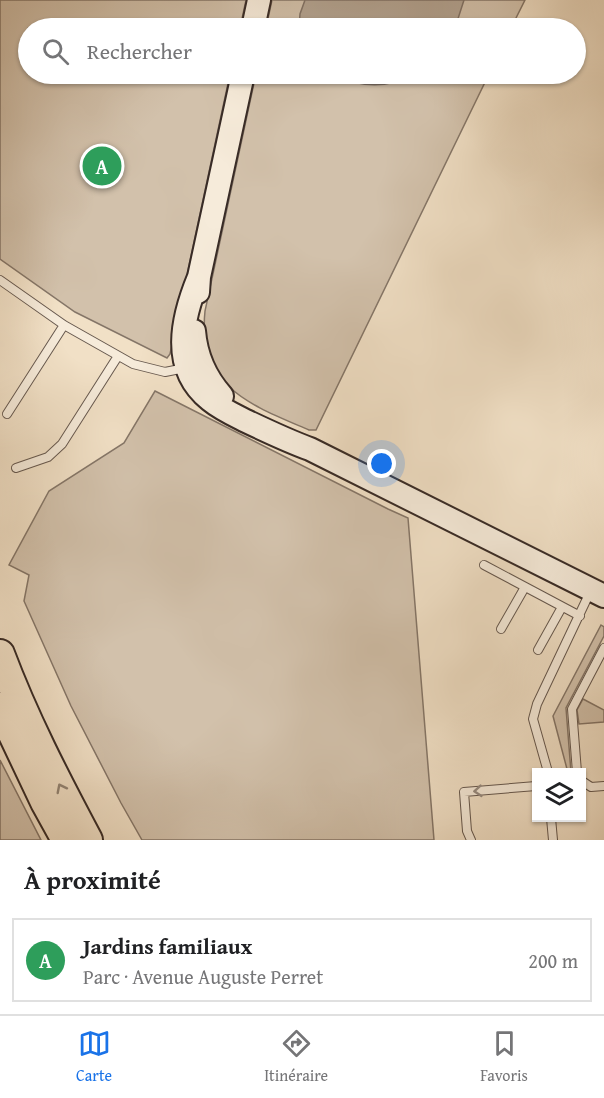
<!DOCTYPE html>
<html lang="fr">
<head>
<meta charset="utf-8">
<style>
  body { margin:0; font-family:"Gentium Book Plus",serif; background:#f6f6f6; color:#202124 }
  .controls { position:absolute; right:18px; bottom:18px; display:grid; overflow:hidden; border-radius:0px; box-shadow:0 2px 4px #0004 }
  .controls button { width:54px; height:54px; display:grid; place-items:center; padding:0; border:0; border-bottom:2px solid #e0e0e0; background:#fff; color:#202124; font:30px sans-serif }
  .you { position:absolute; left:382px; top:464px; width:21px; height:21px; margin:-15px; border:4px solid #fff; border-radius:50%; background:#1a73e8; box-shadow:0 0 0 9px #1a73e833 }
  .badge { display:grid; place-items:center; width:39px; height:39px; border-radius:50%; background:#1a73e8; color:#fff; font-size:20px; font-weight:700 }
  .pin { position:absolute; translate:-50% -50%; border:3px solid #fff; box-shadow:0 2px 6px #0006 }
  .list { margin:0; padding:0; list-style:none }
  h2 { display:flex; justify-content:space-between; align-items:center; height:78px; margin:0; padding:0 24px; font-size:26px }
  h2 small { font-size:20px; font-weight:400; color:#757577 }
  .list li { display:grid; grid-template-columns:39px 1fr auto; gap:18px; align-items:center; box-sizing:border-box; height:84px; margin:0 12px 12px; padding:0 12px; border:2px solid #e0e0e0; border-radius:0px }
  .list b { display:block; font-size:22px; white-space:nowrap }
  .list p { margin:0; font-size:20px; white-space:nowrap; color:#757577 }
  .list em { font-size:20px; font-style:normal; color:#757577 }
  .icon { flex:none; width:33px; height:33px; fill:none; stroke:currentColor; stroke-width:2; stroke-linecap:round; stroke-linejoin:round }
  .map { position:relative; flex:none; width:604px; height:840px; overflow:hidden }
  .search { position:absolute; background:#fff; box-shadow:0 2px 4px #0004; left:18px; right:18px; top:18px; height:66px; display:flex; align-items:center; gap:15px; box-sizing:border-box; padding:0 21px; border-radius:33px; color:#757577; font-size:22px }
  .sheet { height:174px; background:#fff }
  nav { display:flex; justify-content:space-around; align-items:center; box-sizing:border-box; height:84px; border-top:2px solid #e0e0e0; background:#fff; font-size:16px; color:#757577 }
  nav a { display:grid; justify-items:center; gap:3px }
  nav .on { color:#1a73e8 }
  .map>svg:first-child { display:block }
</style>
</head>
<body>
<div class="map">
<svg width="604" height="840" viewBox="0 0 604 840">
  <rect width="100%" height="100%" fill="#f1e0c6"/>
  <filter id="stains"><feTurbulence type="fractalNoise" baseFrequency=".00333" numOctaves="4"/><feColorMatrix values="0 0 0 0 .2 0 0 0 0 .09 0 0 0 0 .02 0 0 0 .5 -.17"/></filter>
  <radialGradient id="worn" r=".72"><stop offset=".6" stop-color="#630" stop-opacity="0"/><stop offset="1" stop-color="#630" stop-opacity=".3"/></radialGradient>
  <path fill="#d2c1ab" stroke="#857668" stroke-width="1.5" d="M 0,0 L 246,0 L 240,28 L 28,28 L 28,74 L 230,74 L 170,354 L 167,358 L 75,312 L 0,259 Z
    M 272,0 L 525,0 L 511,28 L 266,28 Z
    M 256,74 L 262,75 L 263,74 L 489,74 L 316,430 L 309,430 C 251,405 197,387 205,311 Z
    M 155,391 L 388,509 L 408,518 L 434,840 L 142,840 L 121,803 L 71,706 L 24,601 L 29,575 L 9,565 L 49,491 L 124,443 Z
    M 601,625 L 604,627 L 604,636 L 566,708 L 571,772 L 561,772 L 567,769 L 553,716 Z
    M 583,699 L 604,710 L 604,722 L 579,724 L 577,710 Z
    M 0,760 L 41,840 L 0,840 Z"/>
  <path fill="#b2a290" stroke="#817266" stroke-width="1.5" d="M 305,0 L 464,0 L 455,28 L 299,28 L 300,14 Z
    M 332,74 L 413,74 C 386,90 359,87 332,74 Z"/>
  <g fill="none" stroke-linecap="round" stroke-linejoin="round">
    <g stroke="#66584e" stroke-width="10">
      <path id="lane" d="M 0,280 L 64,325 L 133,364 L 165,372 L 185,368
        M 7,414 L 64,325
        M 16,468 L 48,457 L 62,444 L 118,356
        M 484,565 L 580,616
        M 501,629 L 525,587
        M 538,650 L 562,607
        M 548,772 L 533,719 L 537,704 L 591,590
        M 577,772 L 572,709 L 604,648
        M 582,781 L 591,787 L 604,786
        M 551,818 L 553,840
        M 471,840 L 467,831 L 464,792 L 536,786"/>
    </g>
    <g stroke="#382b26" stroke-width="26">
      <path id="secondary" d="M 253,28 L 259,0
        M 199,277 C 182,318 170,368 210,400 C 221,409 234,415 246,421 C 267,431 288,441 310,449 L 604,596
        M 198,292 L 199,277 L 243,74
        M 194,331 C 196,356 205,377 222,396"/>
    </g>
    <g stroke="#382b26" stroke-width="32">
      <path id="highway" d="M 0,654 C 24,718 56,780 88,840
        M 0,707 L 45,802 L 66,840"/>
    </g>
    <use href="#lane" stroke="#f6ebda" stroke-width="8"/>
    <use href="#secondary" stroke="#f6ebda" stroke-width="22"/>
    <use href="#highway" stroke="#f1e0c6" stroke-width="28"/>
  </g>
  <defs><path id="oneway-chevron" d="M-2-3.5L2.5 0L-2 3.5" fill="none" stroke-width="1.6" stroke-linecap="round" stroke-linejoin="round" transform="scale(1.5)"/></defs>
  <use stroke="#948676" href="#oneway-chevron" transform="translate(61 788) rotate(-117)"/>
  <use stroke="#978b80" href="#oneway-chevron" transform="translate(478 791) rotate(175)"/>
  <rect width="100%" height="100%" filter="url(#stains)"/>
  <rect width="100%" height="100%" fill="url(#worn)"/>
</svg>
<div class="controls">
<button><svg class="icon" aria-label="layers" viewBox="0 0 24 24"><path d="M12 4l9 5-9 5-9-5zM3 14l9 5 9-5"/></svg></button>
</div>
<div class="you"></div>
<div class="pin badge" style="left:102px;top:166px;background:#2e9e5b">A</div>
<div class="search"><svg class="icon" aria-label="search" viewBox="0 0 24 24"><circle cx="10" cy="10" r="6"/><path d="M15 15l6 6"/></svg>Rechercher</div>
</div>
<section class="sheet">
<h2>À proximité<small></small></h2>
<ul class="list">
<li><span class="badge" style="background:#2e9e5b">A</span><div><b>Jardins familiaux</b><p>Parc · Avenue Auguste Perret</p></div><em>200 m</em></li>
</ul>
</section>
<nav>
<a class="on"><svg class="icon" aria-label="map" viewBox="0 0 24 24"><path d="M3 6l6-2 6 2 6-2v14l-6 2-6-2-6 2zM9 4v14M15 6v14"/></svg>Carte</a>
<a><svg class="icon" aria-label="directions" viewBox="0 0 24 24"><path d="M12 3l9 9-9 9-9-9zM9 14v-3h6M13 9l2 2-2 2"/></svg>Itinéraire</a>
<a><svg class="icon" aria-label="saved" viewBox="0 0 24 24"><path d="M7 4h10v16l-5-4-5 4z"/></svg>Favoris</a>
</nav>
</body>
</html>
